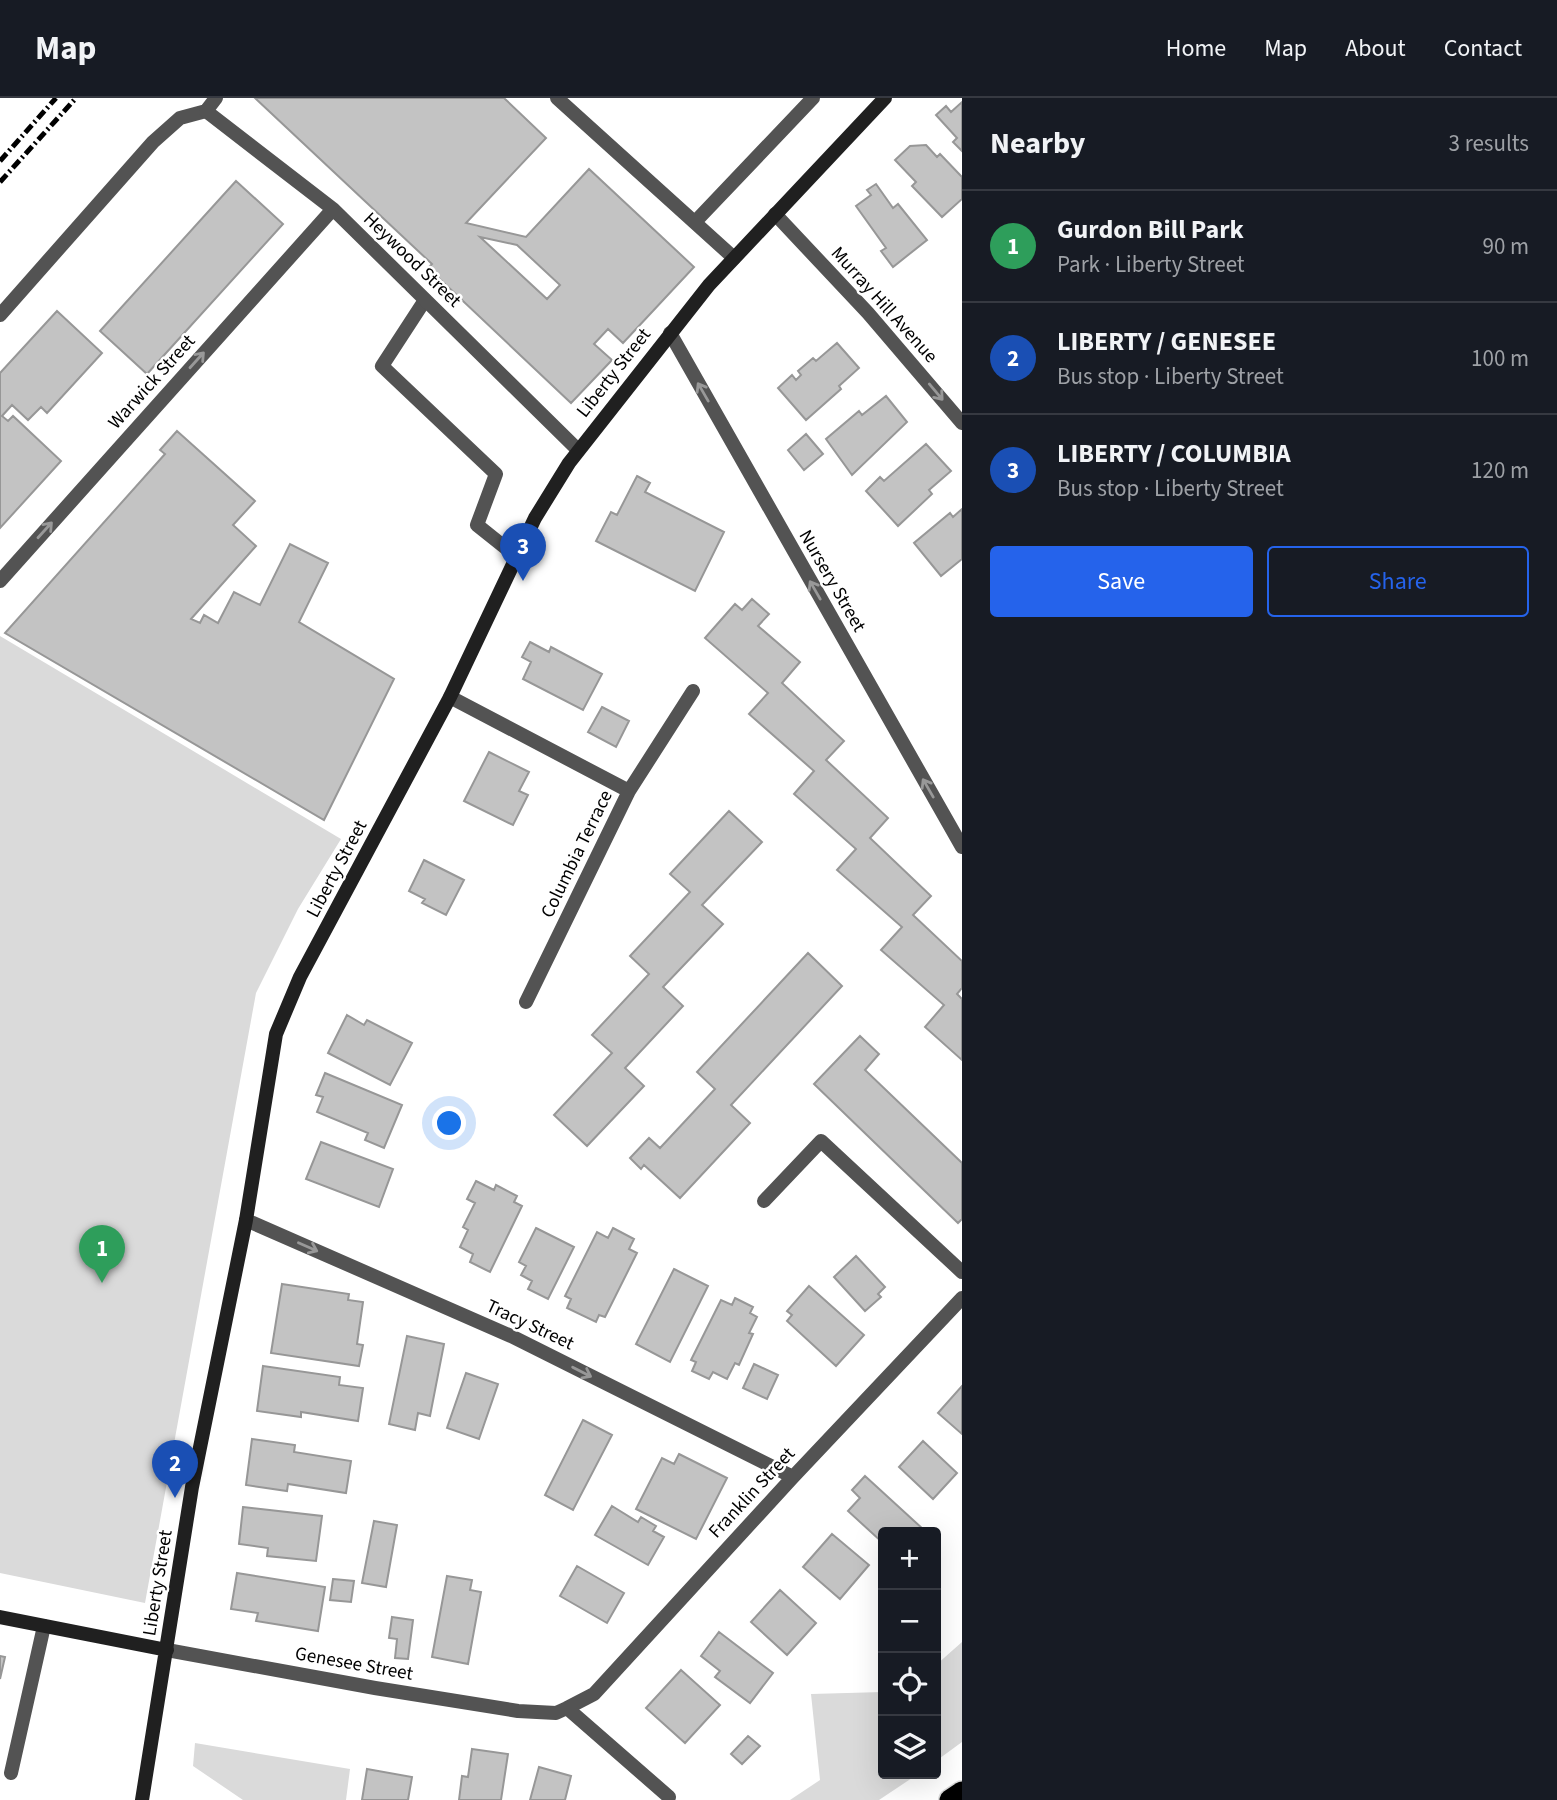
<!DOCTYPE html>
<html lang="en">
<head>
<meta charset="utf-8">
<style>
  body { margin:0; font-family:"Source Sans 3",sans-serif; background:#242831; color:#f1f3f6 }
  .controls { position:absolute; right:21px; bottom:21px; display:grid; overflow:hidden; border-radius:7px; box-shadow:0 7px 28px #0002 }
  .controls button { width:63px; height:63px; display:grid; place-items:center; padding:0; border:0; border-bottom:2px solid #363941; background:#171b24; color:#f1f3f6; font:35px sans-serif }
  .you { position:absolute; left:450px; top:1026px; width:24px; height:24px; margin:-18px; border:5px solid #fff; border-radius:50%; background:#1a73e8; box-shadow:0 0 0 10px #1a73e833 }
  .badge { display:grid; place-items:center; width:46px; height:46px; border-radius:50%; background:#2563eb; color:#fff; font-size:23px; font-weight:700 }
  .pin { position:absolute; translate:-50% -58px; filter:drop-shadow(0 2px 4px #0008) }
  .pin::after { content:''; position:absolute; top:37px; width:24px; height:21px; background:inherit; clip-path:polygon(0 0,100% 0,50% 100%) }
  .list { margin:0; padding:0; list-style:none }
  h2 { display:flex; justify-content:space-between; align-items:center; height:91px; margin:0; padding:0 28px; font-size:30px }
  h2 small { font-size:23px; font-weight:400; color:#9ea1a6 }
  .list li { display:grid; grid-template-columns:46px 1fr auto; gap:21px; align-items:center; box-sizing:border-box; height:112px; padding:0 28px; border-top:2px solid #363941 }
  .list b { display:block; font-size:26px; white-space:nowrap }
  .list p { margin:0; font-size:23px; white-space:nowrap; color:#9ea1a6 }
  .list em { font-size:23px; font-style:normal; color:#9ea1a6 }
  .actions { display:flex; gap:14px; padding:21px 28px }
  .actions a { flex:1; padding:16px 0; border:2px solid #2563eb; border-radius:7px; text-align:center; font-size:24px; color:#2563eb }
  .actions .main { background:#2563eb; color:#fff }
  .icon { flex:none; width:38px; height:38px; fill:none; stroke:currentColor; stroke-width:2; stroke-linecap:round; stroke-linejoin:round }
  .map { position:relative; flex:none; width:962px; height:1702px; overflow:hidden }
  header { display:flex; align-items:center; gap:42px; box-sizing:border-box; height:98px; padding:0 35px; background:#171b24; border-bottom:2px solid #363941 }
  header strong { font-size:33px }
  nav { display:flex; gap:38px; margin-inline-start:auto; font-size:24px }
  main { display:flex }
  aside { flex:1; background:#171b24 }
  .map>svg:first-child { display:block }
</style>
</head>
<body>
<header>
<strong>Map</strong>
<nav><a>Home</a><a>Map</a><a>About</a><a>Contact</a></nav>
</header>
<main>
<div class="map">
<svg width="962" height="1702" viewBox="0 0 962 1702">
  <rect width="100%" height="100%" fill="#fff"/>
  <path fill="#dadada" d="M 0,538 L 341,741 L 298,811 L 256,895 L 145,1505 L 0,1475 Z
    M 962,1544 L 962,1644 L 936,1663 L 936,1567 Z
    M 883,1594 L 883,1676 L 918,1676 L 879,1702 L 790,1702 L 820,1682 L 811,1596 Z
    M 195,1645 L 350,1671 L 346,1702 L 243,1702 L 193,1668 Z"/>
  <path fill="#c3c3c3" stroke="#979797" stroke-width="2" fill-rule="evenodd" d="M 255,0 L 504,0 L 546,40 L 466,125 L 526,139 L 589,71 L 694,169 L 623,245 L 608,231 L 594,246 L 612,262 L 571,305 L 428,170 L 432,166 ZM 480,139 L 517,147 L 560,187 L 547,201 Z
    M 962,4 L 962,53 L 953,44 L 957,40 L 936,17 L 946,8 L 951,14 Z
    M 926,47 L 937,59 L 940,56 L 962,79 L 962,101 L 942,119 L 912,88 L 916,84 L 895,62 L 910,48 Z
    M 236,83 L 283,126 L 147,276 L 100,233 Z
    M 876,86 L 893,110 L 898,106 L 927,142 L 893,169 L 881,153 L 886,150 L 856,108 L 871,97 L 867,92 Z
    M 57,213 L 102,255 L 47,315 L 41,309 L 28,322 L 12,307 L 2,318 L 8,323 L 13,318 L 61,363 L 0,430 L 0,275 Z
    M 837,245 L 859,270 L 839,288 L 841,291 L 806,322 L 778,290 L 792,277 L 796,282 L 801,277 L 798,273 L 813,260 L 816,263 Z
    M 886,298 L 907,324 L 852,377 L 826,341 L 859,313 L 862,317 Z
    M 177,333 L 255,403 L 233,427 L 256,448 L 191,521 L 200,525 L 204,517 L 218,525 L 234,494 L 260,507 L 290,446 L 328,465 L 299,524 L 394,581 L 324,722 L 5,535 L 165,356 L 160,352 Z
    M 806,336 L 823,356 L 804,372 L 788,352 Z
    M 926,346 L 951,373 L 929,392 L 932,396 L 898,428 L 866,393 L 880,379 L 884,383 Z
    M 637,378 L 650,385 L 645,394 L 724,434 L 695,493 L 596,443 L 611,414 L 617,417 Z
    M 962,411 L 962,461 L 941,478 L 914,445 L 950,415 L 953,419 Z
    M 752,501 L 769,516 L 758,528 L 800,564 L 782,585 L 844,643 L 826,662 L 888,720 L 870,740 L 931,798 L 913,817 L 962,863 L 962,890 L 957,896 L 962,901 L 962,962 L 925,929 L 944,907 L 881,852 L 902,829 L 837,772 L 856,751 L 794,696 L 814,673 L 749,616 L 768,595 L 705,540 L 735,506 L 742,512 Z
    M 530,544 L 549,554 L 551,549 L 602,576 L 583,612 L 523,581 L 531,564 L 522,559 Z
    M 602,609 L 629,623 L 616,649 L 588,634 Z
    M 489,654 L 529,674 L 519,693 L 528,697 L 513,727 L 464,703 Z
    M 729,713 L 762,744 L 702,807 L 723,826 L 663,889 L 683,908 L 625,970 L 644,988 L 587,1048 L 554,1017 L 612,955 L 592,937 L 649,876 L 630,858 L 690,794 L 670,776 Z
    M 424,762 L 464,782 L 446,817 L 422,805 L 425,801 L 409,793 Z
    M 808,855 L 842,888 L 731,1007 L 750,1025 L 680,1100 L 644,1067 L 641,1071 L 630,1060 L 649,1040 L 660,1050 L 715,991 L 697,974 Z
    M 347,917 L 364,927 L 367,922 L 412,945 L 390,987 L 328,955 Z
    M 860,938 L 879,956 L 865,972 L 962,1065 L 962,1121 L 958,1125 L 814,986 Z
    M 325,975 L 402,1007 L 384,1050 L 365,1042 L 368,1035 L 317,1014 L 323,999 L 316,997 Z
    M 321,1044 L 393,1071 L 379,1109 L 306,1081 Z
    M 476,1083 L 494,1092 L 496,1087 L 517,1098 L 514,1104 L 522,1108 L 490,1174 L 470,1164 L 473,1156 L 460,1149 L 468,1132 L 463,1129 L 475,1105 L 467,1101 Z
    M 536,1130 L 574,1149 L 548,1201 L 528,1191 L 532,1183 L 521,1177 L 526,1168 L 519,1164 Z
    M 613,1130 L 634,1141 L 629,1151 L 637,1155 L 605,1219 L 599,1217 L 596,1224 L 567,1210 L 571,1201 L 565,1198 L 597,1134 L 608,1140 Z
    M 856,1158 L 885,1189 L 878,1196 L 881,1199 L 865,1213 L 834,1179 Z
    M 674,1171 L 708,1188 L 670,1264 L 636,1246 Z
    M 282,1186 L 349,1196 L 348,1202 L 363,1204 L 357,1246 L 363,1247 L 359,1268 L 271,1255 Z
    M 809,1188 L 864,1237 L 836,1268 L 787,1223 L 792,1217 L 787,1213 Z
    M 735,1200 L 753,1209 L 750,1215 L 757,1219 L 749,1235 L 753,1236 L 739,1267 L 735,1265 L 727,1281 L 713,1274 L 709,1281 L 692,1273 L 696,1264 L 691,1262 L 721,1202 L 732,1207 Z
    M 407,1238 L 444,1246 L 430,1318 L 418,1315 L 415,1332 L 389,1326 Z
    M 754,1266 L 778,1277 L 767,1301 L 743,1290 Z
    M 263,1268 L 340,1279 L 339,1287 L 363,1290 L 358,1323 L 301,1314 L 301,1319 L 257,1313 Z
    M 466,1275 L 498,1286 L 479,1341 L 447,1330 Z
    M 962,1288 L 962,1336 L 938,1315 Z
    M 583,1322 L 612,1337 L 573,1412 L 545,1397 Z
    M 252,1341 L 295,1347 L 294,1354 L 351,1363 L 346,1395 L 288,1386 L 287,1393 L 246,1387 Z
    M 923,1343 L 957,1375 L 933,1401 L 899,1369 Z
    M 679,1356 L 727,1380 L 696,1441 L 636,1411 L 662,1360 L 674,1366 Z
    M 865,1378 L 924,1432 L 922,1434 L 883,1434 L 883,1445 L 848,1413 L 860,1400 L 852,1392 Z
    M 612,1408 L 638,1424 L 641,1419 L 656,1428 L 653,1433 L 664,1439 L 648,1467 L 595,1437 Z
    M 243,1409 L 322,1418 L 316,1463 L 267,1458 L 268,1450 L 239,1446 Z
    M 374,1423 L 397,1427 L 386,1489 L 362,1485 Z
    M 832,1436 L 869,1467 L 840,1501 L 803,1469 Z
    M 577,1468 L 624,1495 L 607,1525 L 560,1498 Z
    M 237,1475 L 325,1489 L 318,1533 L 256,1523 L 258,1515 L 231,1511 Z
    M 447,1478 L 472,1482 L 470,1492 L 481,1494 L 468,1566 L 432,1559 Z
    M 333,1481 L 354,1483 L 351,1504 L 330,1502 Z
    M 780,1492 L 816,1525 L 787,1557 L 751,1524 Z
    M 392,1519 L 413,1522 L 408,1561 L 395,1560 L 397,1541 L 389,1540 Z
    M 719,1534 L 773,1575 L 750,1605 L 715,1579 L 720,1573 L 701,1558 Z
    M 0,1558 L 5,1559 L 0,1581 Z
    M 681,1572 L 720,1607 L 685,1645 L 646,1610 Z
    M 748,1638 L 760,1648 L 742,1666 L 731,1656 Z
    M 472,1651 L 508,1656 L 501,1702 L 459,1702 L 462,1678 L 468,1679 Z
    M 539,1669 L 571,1678 L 565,1702 L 530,1702 Z
    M 367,1671 L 412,1679 L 408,1702 L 362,1702 Z"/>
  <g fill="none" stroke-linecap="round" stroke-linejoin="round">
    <g stroke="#dbdbdb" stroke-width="24">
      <path id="motorway" d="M 950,1702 L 962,1694"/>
    </g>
    <path stroke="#535353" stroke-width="14" d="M 557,0 L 734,160
      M 695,124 L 813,0
      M 425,202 L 382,268 L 496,376 L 477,427 L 517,459
      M 0,217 L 153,44 L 180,20 L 206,13 L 216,0
      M 764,1103 L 821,1043 L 962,1174
      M 11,1675 L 44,1528"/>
    <path stroke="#535353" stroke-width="14" d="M 206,13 L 333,111 L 578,352
      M 775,116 L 868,215 L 962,325
      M 670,235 L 962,749
      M 0,483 L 333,111
      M 450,599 L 629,693 L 526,904
      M 629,693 L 693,593
      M 246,1122 L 511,1238 L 793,1379
      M 167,1552 L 375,1590 L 518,1613 L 556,1615 L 567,1610 L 669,1699
      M 567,1610 L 594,1596 L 793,1379 L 962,1200"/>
    <path stroke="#202020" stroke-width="14" d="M 0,1519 L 167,1552
      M 142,1702 L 192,1389 L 246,1122 L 276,936 L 300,879 L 450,599 L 535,420 L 569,365 L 709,187 L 885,0"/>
    <use href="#motorway" stroke="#000" stroke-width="21"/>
    <path stroke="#000" stroke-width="5" stroke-dasharray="10 3.5 2 3.5" stroke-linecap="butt" d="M 0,63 L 56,0
      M 0,84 L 76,0"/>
  </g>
  <defs><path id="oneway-shaft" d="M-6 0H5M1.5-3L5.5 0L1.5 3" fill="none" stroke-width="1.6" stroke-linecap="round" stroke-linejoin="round" transform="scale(1.75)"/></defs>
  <g stroke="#989898">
    <use href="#oneway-shaft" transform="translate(197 262) rotate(-48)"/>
    <use href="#oneway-shaft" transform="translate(703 294) rotate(-120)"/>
    <use href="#oneway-shaft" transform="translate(936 294) rotate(50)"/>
    <use href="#oneway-shaft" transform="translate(45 432) rotate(-48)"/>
    <use href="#oneway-shaft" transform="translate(815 492) rotate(-120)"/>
    <use href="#oneway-shaft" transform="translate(928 690) rotate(-120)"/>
    <use href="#oneway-shaft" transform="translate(308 1149) rotate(24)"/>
    <use href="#oneway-shaft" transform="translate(582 1274) rotate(27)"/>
  </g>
  <g text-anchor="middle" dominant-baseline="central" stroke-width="5" stroke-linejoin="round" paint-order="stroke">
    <g font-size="19" fill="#000" stroke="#fff">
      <text transform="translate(412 162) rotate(44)">Heywood Street</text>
      <text transform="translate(884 207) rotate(48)">Murray Hill Avenue</text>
      <text transform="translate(614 275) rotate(-52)">Liberty Street</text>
      <text transform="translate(152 284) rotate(-48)">Warwick Street</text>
      <text transform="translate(832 483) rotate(60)">Nursery Street</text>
      <text transform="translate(577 756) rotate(-64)">Columbia Terrace</text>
      <text transform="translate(337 771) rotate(-62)">Liberty Street</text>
      <text transform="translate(530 1227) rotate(25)">Tracy Street</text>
      <text transform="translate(752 1395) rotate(-47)">Franklin Street</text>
      <text transform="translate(158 1485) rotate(-81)">Liberty Street</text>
      <text transform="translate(354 1566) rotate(10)">Genesee Street</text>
    </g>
  </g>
</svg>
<div class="controls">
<button>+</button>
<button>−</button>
<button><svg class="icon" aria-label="locate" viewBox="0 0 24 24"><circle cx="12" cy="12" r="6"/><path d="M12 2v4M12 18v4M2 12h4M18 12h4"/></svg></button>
<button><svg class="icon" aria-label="layers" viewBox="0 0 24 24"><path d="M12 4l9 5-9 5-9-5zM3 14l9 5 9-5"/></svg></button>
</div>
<div class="you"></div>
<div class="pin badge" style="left:102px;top:1185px;background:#2e9e5b">1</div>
<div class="pin badge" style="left:175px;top:1400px;background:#1a4fb4">2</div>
<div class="pin badge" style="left:523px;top:483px;background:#1a4fb4">3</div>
</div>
<aside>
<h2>Nearby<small>3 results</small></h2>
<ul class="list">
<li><span class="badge" style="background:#2e9e5b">1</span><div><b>Gurdon Bill Park</b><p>Park · Liberty Street</p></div><em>90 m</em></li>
<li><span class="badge" style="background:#1a4fb4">2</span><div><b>LIBERTY / GENESEE</b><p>Bus stop · Liberty Street</p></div><em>100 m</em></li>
<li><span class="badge" style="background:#1a4fb4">3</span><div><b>LIBERTY / COLUMBIA</b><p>Bus stop · Liberty Street</p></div><em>120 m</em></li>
</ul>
<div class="actions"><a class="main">Save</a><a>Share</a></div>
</aside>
</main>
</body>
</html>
